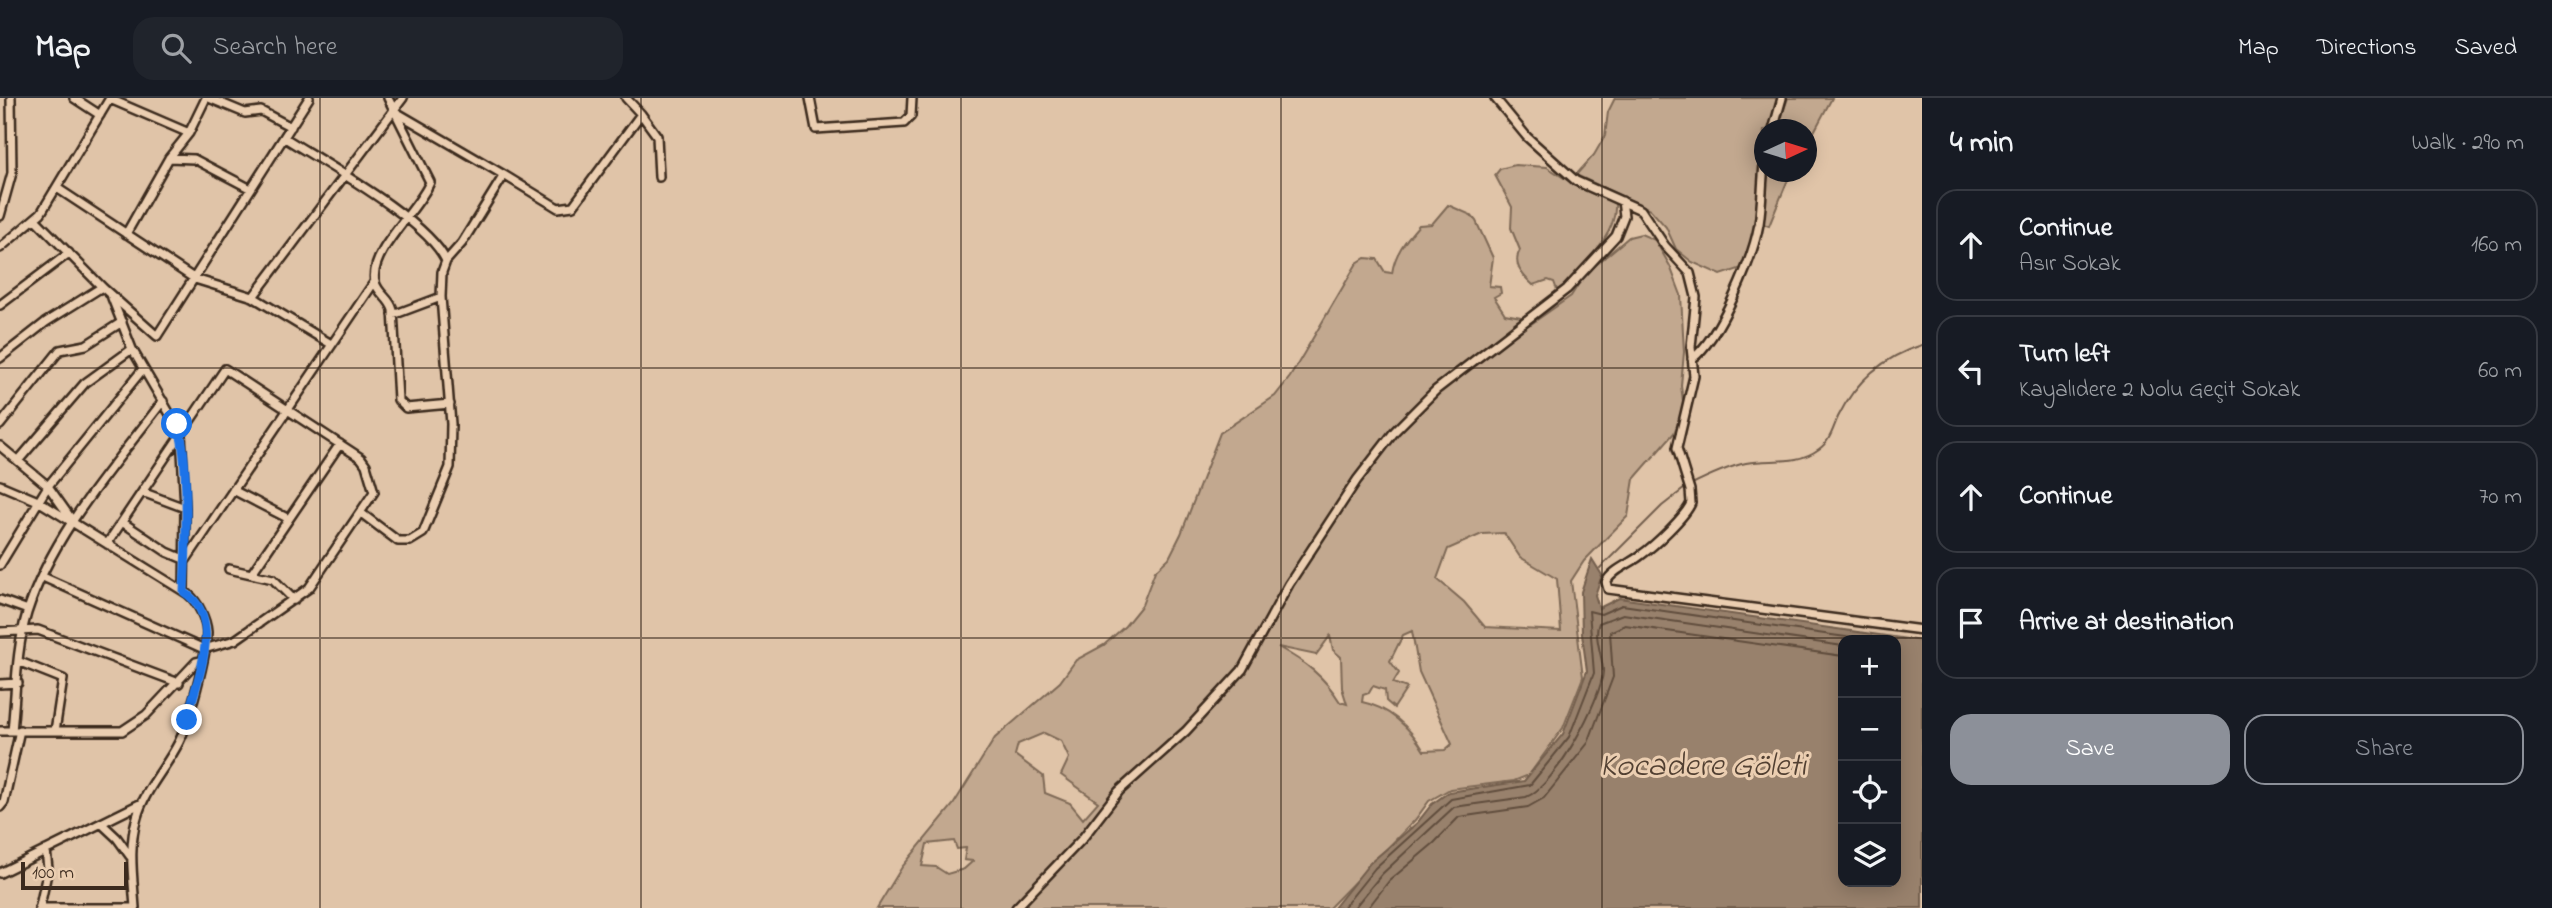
<!DOCTYPE html>
<html lang="en">
<head>
<meta charset="utf-8">
<style>
  body { margin:0; font-family:"Indie Flower",sans-serif; background:#20242c; color:#f1f3f6 }
  .controls { position:absolute; right:21px; bottom:21px; display:grid; overflow:hidden; border-radius:14px; box-shadow:0 4px 18px #0003 }
  .controls button { width:63px; height:63px; display:grid; place-items:center; padding:0; border:0; border-bottom:2px solid #363941; background:#171b24; color:#f1f3f6; font:35px sans-serif }
  .compass { position:absolute; left:1754px; top:21px; width:63px; height:63px; border-radius:50%; background:#171b24; box-shadow:0 4px 18px #0003; rotate:86deg }
  .scale { position:absolute; left:21px; bottom:18px; width:107px; box-sizing:border-box; padding-left:7px; border:4px solid #3b2a1e; border-top:0; font-size:19px; line-height:24px; white-space:nowrap; color:#3b2a1e; -webkit-text-stroke:5px #ebceb1; paint-order:stroke }
  .stop { position:absolute; width:21px; height:21px; margin:-16px; border:5px solid #1a73e8; border-radius:50%; background:#fff }
  .stop.end { background:#1a73e8; border-color:#fff; box-shadow:0 2px 7px #0008 }
  .list { margin:0; padding:0; list-style:none }
  h2 { display:flex; justify-content:space-between; align-items:center; height:91px; margin:0; padding:0 28px; font-size:30px }
  h2 small { font-size:23px; font-weight:400; color:#9ea1a6 }
  .list li { display:grid; grid-template-columns:46px 1fr auto; gap:21px; align-items:center; box-sizing:border-box; height:112px; margin:0 14px 14px; padding:0 14px; border:2px solid #363941; border-radius:21px }
  .list b { display:block; font-size:26px; white-space:nowrap }
  .list p { margin:0; font-size:23px; white-space:nowrap; color:#9ea1a6 }
  .list em { font-size:23px; font-style:normal; color:#9ea1a6 }
  .actions { display:flex; gap:14px; padding:21px 28px }
  .actions a { flex:1; padding:16px 0; border:2px solid #8c9099; border-radius:21px; text-align:center; font-size:24px; color:#8c9099 }
  .actions .main { background:#8c9099; color:#fff }
  .icon { flex:none; width:38px; height:38px; fill:none; stroke:currentColor; stroke-width:2; stroke-linecap:round; stroke-linejoin:round }
  .map { position:relative; flex:none; width:1922px; height:810px; overflow:hidden }
  header { display:flex; align-items:center; gap:42px; box-sizing:border-box; height:98px; padding:0 35px; background:#171b24; border-bottom:2px solid #363941 }
  header strong { font-size:33px }
  nav { display:flex; gap:38px; margin-inline-start:auto; font-size:24px }
  .search { width:490px; height:63px; background:#20242c; display:flex; align-items:center; gap:18px; box-sizing:border-box; padding:0 24px; border-radius:21px; color:#9ea1a6; font-size:26px }
  main { display:flex }
  aside { flex:1; background:#171b24 }
  .map>svg:first-child { display:block }
</style>
</head>
<body>
<header>
<strong>Map</strong>
<div class="search"><svg class="icon" aria-label="search" viewBox="0 0 24 24"><circle cx="10" cy="10" r="6"/><path d="M15 15l6 6"/></svg>Search here</div>
<nav><a>Map</a><a>Directions</a><a>Saved</a></nav>
</header>
<main>
<div class="map">
<svg width="1922" height="810" viewBox="0 0 1922 810">
  <rect width="100%" height="100%" fill="#e0c4a8"/>
  <filter id="ink" filterUnits="userSpaceOnUse"><feTurbulence type="fractalNoise" baseFrequency=".0143" numOctaves="2"/><feDisplacementMap in="SourceGraphic" scale="14" xChannelSelector="R" yChannelSelector="G"/><feConvolveMatrix kernelMatrix="1 2 1 2 8 2 1 2 1" color-interpolation-filters="sRGB"/></filter>
  <g filter="url(#ink)">
    <path fill="#c2a88f" stroke="#7e6956" stroke-width="2" fill-rule="evenodd" d="M 1615,0 L 1777,0 L 1770,31 L 1764,32 L 1756,125 L 1742,170 L 1721,177 L 1692,164 L 1676,151 L 1666,129 L 1650,111 L 1576,77 L 1594,57 L 1605,38 L 1608,14 Z
      M 1788,0 L 1832,0 L 1807,47 L 1806,32 L 1777,31 Z
      M 1515,67 L 1547,69 L 1578,89 L 1615,105 C 1618,138 1582,167 1562,190 L 1557,192 L 1554,184 L 1548,182 L 1533,187 C 1522,177 1512,166 1520,152 L 1511,130 L 1512,109 L 1495,77 L 1500,71 Z
      M 1768,74 L 1791,74 L 1769,128 L 1763,126 Z
      M 1448,107 L 1471,117 L 1476,123 L 1493,160 L 1489,188 L 1500,189 L 1501,195 L 1494,199 L 1505,216 L 1521,219 L 1531,226 L 1571,198 L 1585,176 L 1629,139 L 1641,136 L 1655,142 L 1670,168 L 1681,197 L 1684,254 L 1681,288 L 1684,310 L 1674,335 L 1634,381 L 1628,418 L 1584,463 L 1571,483 L 1583,579 L 1563,630 L 1529,677 L 1514,683 L 1450,691 L 1429,703 L 1415,722 L 1329,810 L 877,810 L 902,769 L 953,707 L 995,640 L 1060,584 L 1076,562 L 1104,547 L 1125,528 L 1142,507 L 1155,473 L 1169,460 L 1181,436 L 1220,335 L 1275,298 L 1290,279 L 1357,165 L 1365,160 L 1377,161 L 1385,174 L 1392,175 C 1395,155 1405,143 1419,127 L 1432,126 ZM 1504,435 L 1520,459 L 1557,481 L 1561,533 L 1485,529 L 1464,504 L 1437,481 L 1448,451 L 1482,436 ZM 1412,533 L 1419,574 L 1452,646 L 1445,652 L 1424,653 C 1410,629 1388,609 1362,604 L 1363,597 L 1369,595 L 1373,588 L 1385,592 L 1386,603 L 1394,610 L 1407,590 L 1393,585 L 1399,575 L 1390,563 L 1403,537 ZM 1330,538 L 1333,552 L 1341,559 L 1342,590 L 1347,606 L 1340,604 C 1324,578 1305,564 1278,549 L 1316,557 ZM 1044,635 L 1061,643 L 1069,660 L 1061,677 L 1098,704 L 1083,721 L 1070,705 L 1045,695 L 1043,678 L 1015,657 L 1018,646 ZM 954,743 L 957,751 L 966,750 L 964,762 L 973,763 L 964,771 L 947,776 L 936,769 L 922,768 L 927,746 Z"/>
    <path fill="#98816c" stroke="#735e4d" stroke-width="2" fill-rule="evenodd" d="M 1592,461 L 1602,477 L 1595,497 L 1599,510 L 1619,500 L 1922,543 L 1922,810 L 1334,810 L 1370,765 L 1417,725 L 1432,706 L 1449,694 L 1524,683 L 1563,636 L 1587,573 L 1582,536 L 1581,494 ZM 1843,542 L 1896,542 L 1896,784 L 1843,784 Z"/>
    <g fill="none" stroke-linecap="round" stroke-linejoin="round">
      <path stroke="#604d3d" stroke-width="2" d="M 1343,810 L 1375,770 L 1451,701 L 1530,687 L 1569,639 L 1594,575 L 1589,513 L 1601,516 L 1622,507 L 1867,542
        M 1354,810 L 1382,776 L 1454,709 L 1526,699 C 1554,690 1602,601 1603,573 C 1603,558 1593,539 1599,525 L 1623,516 L 1843,548
        M 1368,810 L 1389,783 L 1434,745 L 1459,719 L 1528,709 L 1544,700 L 1588,645 L 1613,579 L 1610,534 L 1625,527 L 1843,558"/>
      <path stroke="#735e4d" stroke-width="2" d="M 1690,387 C 1708,378 1727,369 1746,365 C 1772,360 1796,368 1819,351 C 1830,344 1833,330 1838,319 C 1856,282 1883,259 1922,247
        M 1600,470 L 1662,408 L 1685,390"/>
      <g stroke="#3b2a1e" stroke-width="12">
        <path id="street" d="M 74,0 L 100,17
          M 209,0 L 245,15 L 261,13 L 291,29
          M 388,0 L 430,84 C 419,112 368,154 375,184 C 378,196 390,200 393,212 L 398,302 L 406,310 L 450,306
          M 810,0 L 816,31 L 904,25 L 911,18 L 912,0
          M 1495,0 L 1527,39 L 1576,83 L 1641,112 L 1665,148 L 1690,175 L 1696,199 L 1691,249 L 1694,278 L 1677,350 L 1690,392 L 1691,405 C 1686,418 1654,448 1641,457 C 1630,466 1612,472 1606,484 L 1608,491 L 1922,532
          M 110,1 L 189,35
          M 394,13 L 504,77
          M 641,16 L 657,38 L 659,79
          M 1773,32 L 1782,0
          M 285,40 C 324,65 429,123 446,163 L 442,174 L 441,199 L 451,326 L 450,369 L 423,435 L 410,443 L 398,443 L 361,415
          M 169,60 L 194,61 L 249,90
          M 57,90 L 195,181 L 253,199 L 331,246
          M 0,118 L 12,75 L 11,0
          M 36,122 L 104,191
          M 126,136 L 169,60 L 189,35 L 206,0
          M 0,150 L 41,115 L 110,0
          M 446,163 L 462,145 L 504,77 L 558,110 L 573,108 L 641,16 L 626,0
          M 253,199 L 403,0
          M 112,200 L 132,251 L 181,335 L 185,410 L 184,493
          M 0,207 L 69,155
          M 393,217 L 441,199
          M 0,260 L 46,224 L 102,189 L 157,238 L 309,0
          M 1692,261 C 1720,240 1753,160 1759,126 C 1762,106 1762,86 1764,66
          M 0,327 L 60,252 L 86,247 L 122,224
          M 0,348 L 48,388 L 70,419
          M 18,363 L 85,285 L 132,251
          M 0,387 L 38,403 L 188,496 C 198,504 206,521 207,534 C 207,556 189,624 179,644 C 166,670 145,691 137,719 C 128,749 133,779 135,810
          M 233,392 L 289,421
          M 142,394 L 185,410
          M 122,424 L 167,454 L 186,462 L 375,183
          M 0,467 L 48,388 L 143,271
          M 229,471 L 273,481 L 294,502
          M 252,475 L 340,346
          M 43,479 L 204,551 L 235,542 L 309,490 L 374,394 L 366,367 L 361,360 L 225,271 L 107,446
          M 0,502 L 28,512
          M 0,534 L 38,532 L 179,585
          M 20,564 L 63,581 L 55,633
          M 0,586 L 18,585
          M 0,633 L 122,633 L 146,617 L 196,564 L 201,563
          M 12,633 C 16,595 16,551 27,515 C 53,434 113,369 163,303
          M 0,709 L 4,704 L 20,632
          M 101,725 L 117,740 L 130,758
          M 0,775 L 142,705
          M 40,808 L 48,771 L 46,752
          M 39,810 L 135,810
          M 1016,810 L 1082,741 L 1119,693 L 1186,633 L 1242,572 L 1289,486 L 1357,382 L 1395,333 L 1436,292 L 1567,191 L 1616,138 L 1624,118 L 1622,103"/>
      </g>
      <use href="#street" stroke="#ebceb1" stroke-width="7"/>
    </g>
  </g>
  <g fill="none" stroke-linecap="round" stroke-linejoin="round" filter="url(#ink)">
    <path stroke="#1a73e8" stroke-width="9" d="M 177,326 C 190,352 186,460 184,494 C 226,520 195,585 187,622"/>
  </g>
  <path fill="none" stroke="#3b2a1e" stroke-width="2" stroke-opacity="0.55" d="M 320,0 L 320,810M 641,0 L 641,810M 961,0 L 961,810M 1281,0 L 1281,810M 1602,0 L 1602,810M 0,270 L 1922,270M 0,540 L 1922,540"/>
  <g text-anchor="middle" dominant-baseline="central" stroke-width="6" stroke-linejoin="round" paint-order="stroke">
    <g font-size="33" font-style="italic" fill="#524032" stroke="#ebceb1">
      <text x="1703" y="669">Kocadere Göleti</text>
    </g>
  </g>
</svg>
<div class="controls">
<button>+</button>
<button>−</button>
<button><svg class="icon" aria-label="locate" viewBox="0 0 24 24"><circle cx="12" cy="12" r="6"/><path d="M12 2v4M12 18v4M2 12h4M18 12h4"/></svg></button>
<button><svg class="icon" aria-label="layers" viewBox="0 0 24 24"><path d="M12 4l9 5-9 5-9-5zM3 14l9 5 9-5"/></svg></button>
</div>
<svg class="compass" viewBox="-18 -18 36 36"><path d="M0-13l5 13h-10z" fill="#e53935"/><path d="M0 13l5-13h-10z" fill="#9ea1a6"/></svg>
<div class="scale">100 m</div>
<div class="stop" style="left:177px;top:326px"></div>
<div class="stop end" style="left:187px;top:622px"></div>
</div>
<aside>
<h2>4 min<small>Walk · 290 m</small></h2>
<ul class="list">
<li><svg class="icon" aria-label="ahead" viewBox="0 0 24 24"><path d="M12 20V5M6 11l6-6 6 6"/></svg><div><b>Continue</b><p>Asır Sokak</p></div><em>160 m</em></li>
<li><svg class="icon" aria-label="left" viewBox="0 0 24 24"><path d="M17 20v-9H6M10 6l-5 5 5 5"/></svg><div><b>Turn left</b><p>Kayalıdere 2 Nolu Geçit Sokak</p></div><em>60 m</em></li>
<li><svg class="icon" aria-label="ahead" viewBox="0 0 24 24"><path d="M12 20V5M6 11l6-6 6 6"/></svg><div><b>Continue</b></div><em>70 m</em></li>
<li><svg class="icon" aria-label="arrive" viewBox="0 0 24 24"><path d="M6 21V4h12l-3 4 3 4H6"/></svg><div><b>Arrive at destination</b></div></li>
</ul>
<div class="actions"><a class="main">Save</a><a>Share</a></div>
</aside>
</main>
</body>
</html>
